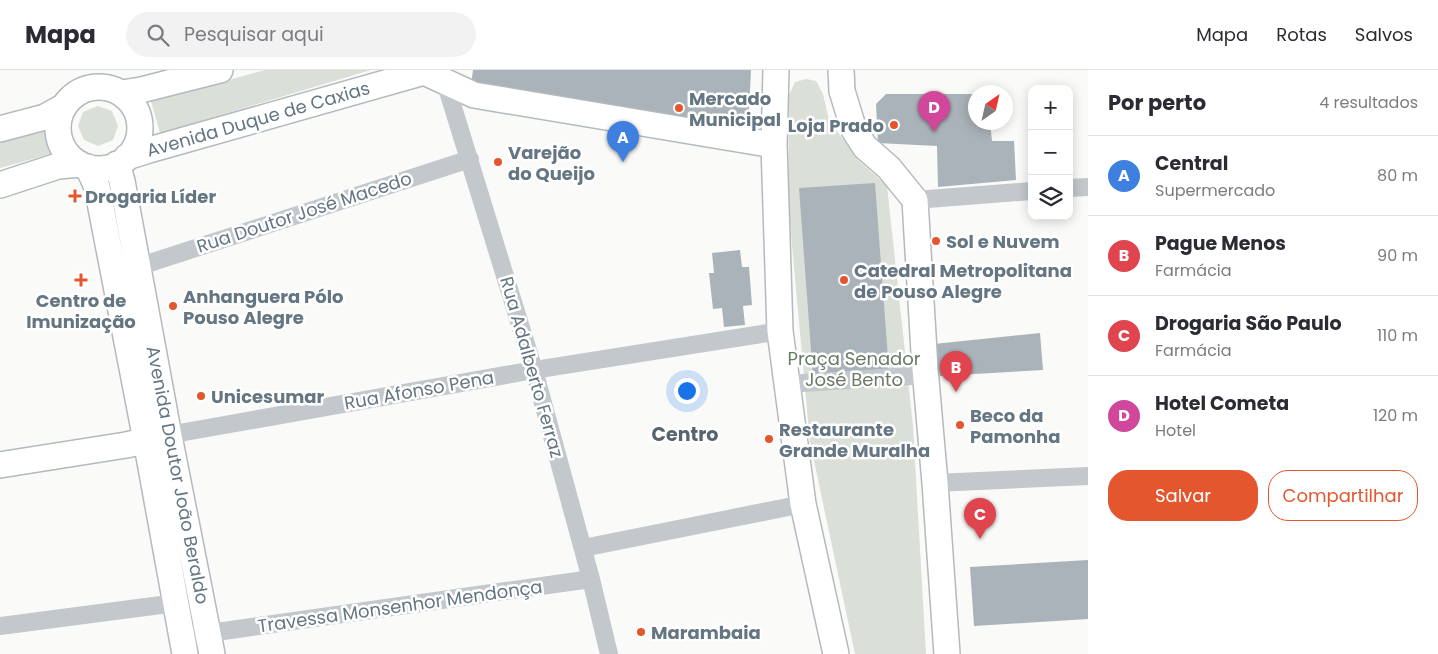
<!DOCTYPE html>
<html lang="pt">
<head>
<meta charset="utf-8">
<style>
  body { margin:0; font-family:Poppins,sans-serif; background:#f2f2f3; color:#2b2b33 }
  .controls { position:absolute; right:15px; top:15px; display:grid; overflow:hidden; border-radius:10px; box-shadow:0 2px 12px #0003 }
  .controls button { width:45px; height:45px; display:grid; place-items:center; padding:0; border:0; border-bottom:1px solid #e1e1e2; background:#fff; color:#2b2b33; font:25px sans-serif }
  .compass { position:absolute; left:968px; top:15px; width:45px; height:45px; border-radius:50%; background:#fff; box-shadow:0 2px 12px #0003; rotate:34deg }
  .you { position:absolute; left:686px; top:320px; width:18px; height:18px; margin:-12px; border:4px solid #fff; border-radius:50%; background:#1a73e8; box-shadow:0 0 0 8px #1a73e833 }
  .badge { display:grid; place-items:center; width:32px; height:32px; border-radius:50%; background:#e4572e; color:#fff; font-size:16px; font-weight:700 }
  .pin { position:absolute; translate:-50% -41px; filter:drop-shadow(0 1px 2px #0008) }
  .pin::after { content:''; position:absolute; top:26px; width:18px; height:15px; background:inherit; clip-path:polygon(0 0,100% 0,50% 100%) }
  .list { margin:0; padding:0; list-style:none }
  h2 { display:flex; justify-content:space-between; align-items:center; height:65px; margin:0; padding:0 20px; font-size:21px }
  h2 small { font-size:16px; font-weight:400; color:#7c7c81 }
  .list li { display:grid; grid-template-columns:32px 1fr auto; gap:15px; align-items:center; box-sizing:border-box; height:80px; padding:0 20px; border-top:1px solid #e1e1e2 }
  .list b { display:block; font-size:19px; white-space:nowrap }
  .list p { margin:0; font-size:16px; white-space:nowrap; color:#7c7c81 }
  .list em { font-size:16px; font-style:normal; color:#7c7c81 }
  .actions { display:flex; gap:10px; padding:15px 20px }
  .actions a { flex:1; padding:11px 0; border:1px solid #e4572e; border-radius:20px; text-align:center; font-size:18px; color:#e4572e }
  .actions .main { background:#e4572e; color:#fff }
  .icon { flex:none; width:28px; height:28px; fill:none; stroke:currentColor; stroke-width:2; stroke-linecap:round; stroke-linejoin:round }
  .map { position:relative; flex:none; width:1088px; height:584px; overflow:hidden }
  header { display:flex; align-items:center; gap:30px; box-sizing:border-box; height:70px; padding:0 25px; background:#fff; border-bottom:1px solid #e1e1e2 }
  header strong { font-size:24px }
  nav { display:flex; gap:28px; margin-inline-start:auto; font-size:18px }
  .search { width:350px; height:45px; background:#f2f2f3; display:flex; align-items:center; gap:12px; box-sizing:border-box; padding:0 18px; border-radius:28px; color:#7c7c81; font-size:19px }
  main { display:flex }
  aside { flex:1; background:#fff }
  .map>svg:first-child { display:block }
</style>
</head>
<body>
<header>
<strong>Mapa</strong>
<div class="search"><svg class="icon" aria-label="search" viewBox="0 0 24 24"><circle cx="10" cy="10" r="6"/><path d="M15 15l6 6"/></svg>Pesquisar aqui</div>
<nav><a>Mapa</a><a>Rotas</a><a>Salvos</a></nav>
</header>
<main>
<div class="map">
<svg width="1088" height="584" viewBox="0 0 1088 584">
  <rect width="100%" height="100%" fill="#fafaf8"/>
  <path fill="#dadfd7" d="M 265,0 L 371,0 L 160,63 L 151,31 Z
    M 806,9 L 816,11 L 823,24 L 829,50 L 858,90 L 887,116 L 913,356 L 926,584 L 855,584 L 810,372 L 788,131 L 789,25 L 795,12 Z
    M 98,36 L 112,41 L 118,56 L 113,70 L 98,76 L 84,70 L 78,56 L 83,42 Z
    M 47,57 L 54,83 L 0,98 L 0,69 Z"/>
  <path fill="#aab3b9" d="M 473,0 L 751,0 L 748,60 L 471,15 Z
    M 886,24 L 976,24 L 976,52 L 990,52 L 992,71 L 1014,71 L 1016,110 L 938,117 L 937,76 L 878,73 L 876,34 Z
    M 875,113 L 889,302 L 813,307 L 799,118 Z
    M 740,180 L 742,197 L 749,197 L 752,235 L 743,236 L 745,255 L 724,257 L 722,238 L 713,239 L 709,203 L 714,203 L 712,183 Z
    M 1040,263 L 1043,300 L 940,306 L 934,274 Z
    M 1088,490 L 1088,549 L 974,556 L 970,497 Z"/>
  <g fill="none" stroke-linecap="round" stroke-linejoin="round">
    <g stroke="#b3babf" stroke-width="28">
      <path id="secondary" d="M 776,0 L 774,75 L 780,261 L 803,434 L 836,584
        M 841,0 L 842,21 L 854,60 L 865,77 L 889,98 L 915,130 L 925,299 L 935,413 L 947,584
        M58 58a41 41 0 1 1 82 0a41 41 0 1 1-82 0Z
        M 122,23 L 141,20 L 220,0
        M 0,59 L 45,47 L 63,37
        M 127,87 L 149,80 L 424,2 L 474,25 L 774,75
        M 117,94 L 122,111 L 169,366 L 212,584
        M 88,97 L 97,117 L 146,370 L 185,584
        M 0,115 L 58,96 L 80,94
        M 0,395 L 126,375 L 163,367"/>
    </g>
    <path stroke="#c3c8cc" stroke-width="18" d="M 443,5 L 534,300 L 591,509 L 609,584
      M 1069,118 L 1088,117
      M 915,130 L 1032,121
      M 128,200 L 470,89
      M 787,314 L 926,305
      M 169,366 L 185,362 L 534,300 L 780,261
      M 935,413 L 1088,406
      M 583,478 L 803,434
      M 0,556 L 176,533
      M 181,567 L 591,509"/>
    <use href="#secondary" stroke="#fff" stroke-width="25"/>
  </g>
  <g fill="#e4572e" stroke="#fff" stroke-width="2">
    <circle cx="679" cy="38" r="5"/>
    <circle cx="894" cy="55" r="5"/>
    <circle cx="498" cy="92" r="5"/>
    <path d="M72.5 118.5h5v5h5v5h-5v5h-5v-5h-5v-5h5z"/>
    <circle cx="936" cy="171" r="5"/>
    <path d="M78.5 202.5h5v5h5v5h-5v5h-5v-5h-5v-5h5z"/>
    <circle cx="844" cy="210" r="5"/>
    <circle cx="173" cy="236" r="5"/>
    <circle cx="201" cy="326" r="5"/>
    <circle cx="960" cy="355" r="5"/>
    <circle cx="769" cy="369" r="5"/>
    <circle cx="641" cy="562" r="5"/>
  </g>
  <g text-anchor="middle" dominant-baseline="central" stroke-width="5" stroke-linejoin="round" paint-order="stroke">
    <g font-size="18" font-weight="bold" fill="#657683" stroke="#fff" text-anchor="start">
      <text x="689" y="28">Mercado<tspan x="689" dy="21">Municipal</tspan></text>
      <text x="884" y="55" text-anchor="end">Loja Prado</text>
      <text x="508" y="82">Varejão<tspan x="508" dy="21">do Queijo</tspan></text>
      <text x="85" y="126">Drogaria Líder</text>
      <text x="946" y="171">Sol e Nuvem</text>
      <text x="854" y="200">Catedral Metropolitana<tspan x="854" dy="21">de Pouso Alegre</tspan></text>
      <text x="183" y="226">Anhanguera Pólo<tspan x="183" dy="21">Pouso Alegre</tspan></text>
      <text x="81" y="230" text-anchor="middle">Centro de<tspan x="81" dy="21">Imunização</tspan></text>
      <text x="211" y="326">Unicesumar</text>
      <text x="970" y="345">Beco da<tspan x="970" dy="21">Pamonha</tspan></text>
      <text x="779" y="359">Restaurante<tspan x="779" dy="21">Grande Muralha</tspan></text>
      <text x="651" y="562">Marambaia</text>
    </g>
    <g font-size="18" fill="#657683" stroke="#fff">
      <text transform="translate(258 49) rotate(-16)">Avenida Duque de Caxias</text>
      <text transform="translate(304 142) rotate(-18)">Rua Doutor José Macedo</text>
      <text transform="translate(532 297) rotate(74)">Rua Adalberto Ferraz</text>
      <text transform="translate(419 320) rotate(-10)">Rua Afonso Pena</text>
      <text transform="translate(178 405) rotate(79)">Avenida Doutor João Beraldo</text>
      <text transform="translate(400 536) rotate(-8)">Travessa Monsenhor Mendonça</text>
    </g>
    <g font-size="18" fill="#687a64" stroke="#fff">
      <text x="854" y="288">Praça Senador<tspan x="854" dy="21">José Bento</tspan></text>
    </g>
    <g font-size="19" font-weight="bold" fill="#57646e" stroke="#fff">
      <text x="685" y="364">Centro</text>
    </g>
  </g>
</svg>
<div class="controls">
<button>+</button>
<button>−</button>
<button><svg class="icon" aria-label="layers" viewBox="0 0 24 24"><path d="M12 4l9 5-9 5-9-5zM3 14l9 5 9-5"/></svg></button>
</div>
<svg class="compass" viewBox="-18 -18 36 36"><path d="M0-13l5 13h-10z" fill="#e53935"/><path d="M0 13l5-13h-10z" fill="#7c7c81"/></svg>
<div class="you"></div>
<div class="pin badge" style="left:623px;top:92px;background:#3f7fe0">A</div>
<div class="pin badge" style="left:956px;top:322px;background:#e0444e">B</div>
<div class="pin badge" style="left:980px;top:469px;background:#e0444e">C</div>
<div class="pin badge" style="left:934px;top:62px;background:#d1479c">D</div>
</div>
<aside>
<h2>Por perto<small>4 resultados</small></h2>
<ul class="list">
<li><span class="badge" style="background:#3f7fe0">A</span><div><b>Central</b><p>Supermercado</p></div><em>80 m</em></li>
<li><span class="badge" style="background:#e0444e">B</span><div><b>Pague Menos</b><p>Farmácia</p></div><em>90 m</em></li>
<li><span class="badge" style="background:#e0444e">C</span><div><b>Drogaria São Paulo</b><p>Farmácia</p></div><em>110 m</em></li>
<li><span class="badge" style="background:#d1479c">D</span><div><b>Hotel Cometa</b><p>Hotel</p></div><em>120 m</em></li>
</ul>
<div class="actions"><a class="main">Salvar</a><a>Compartilhar</a></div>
</aside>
</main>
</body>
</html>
